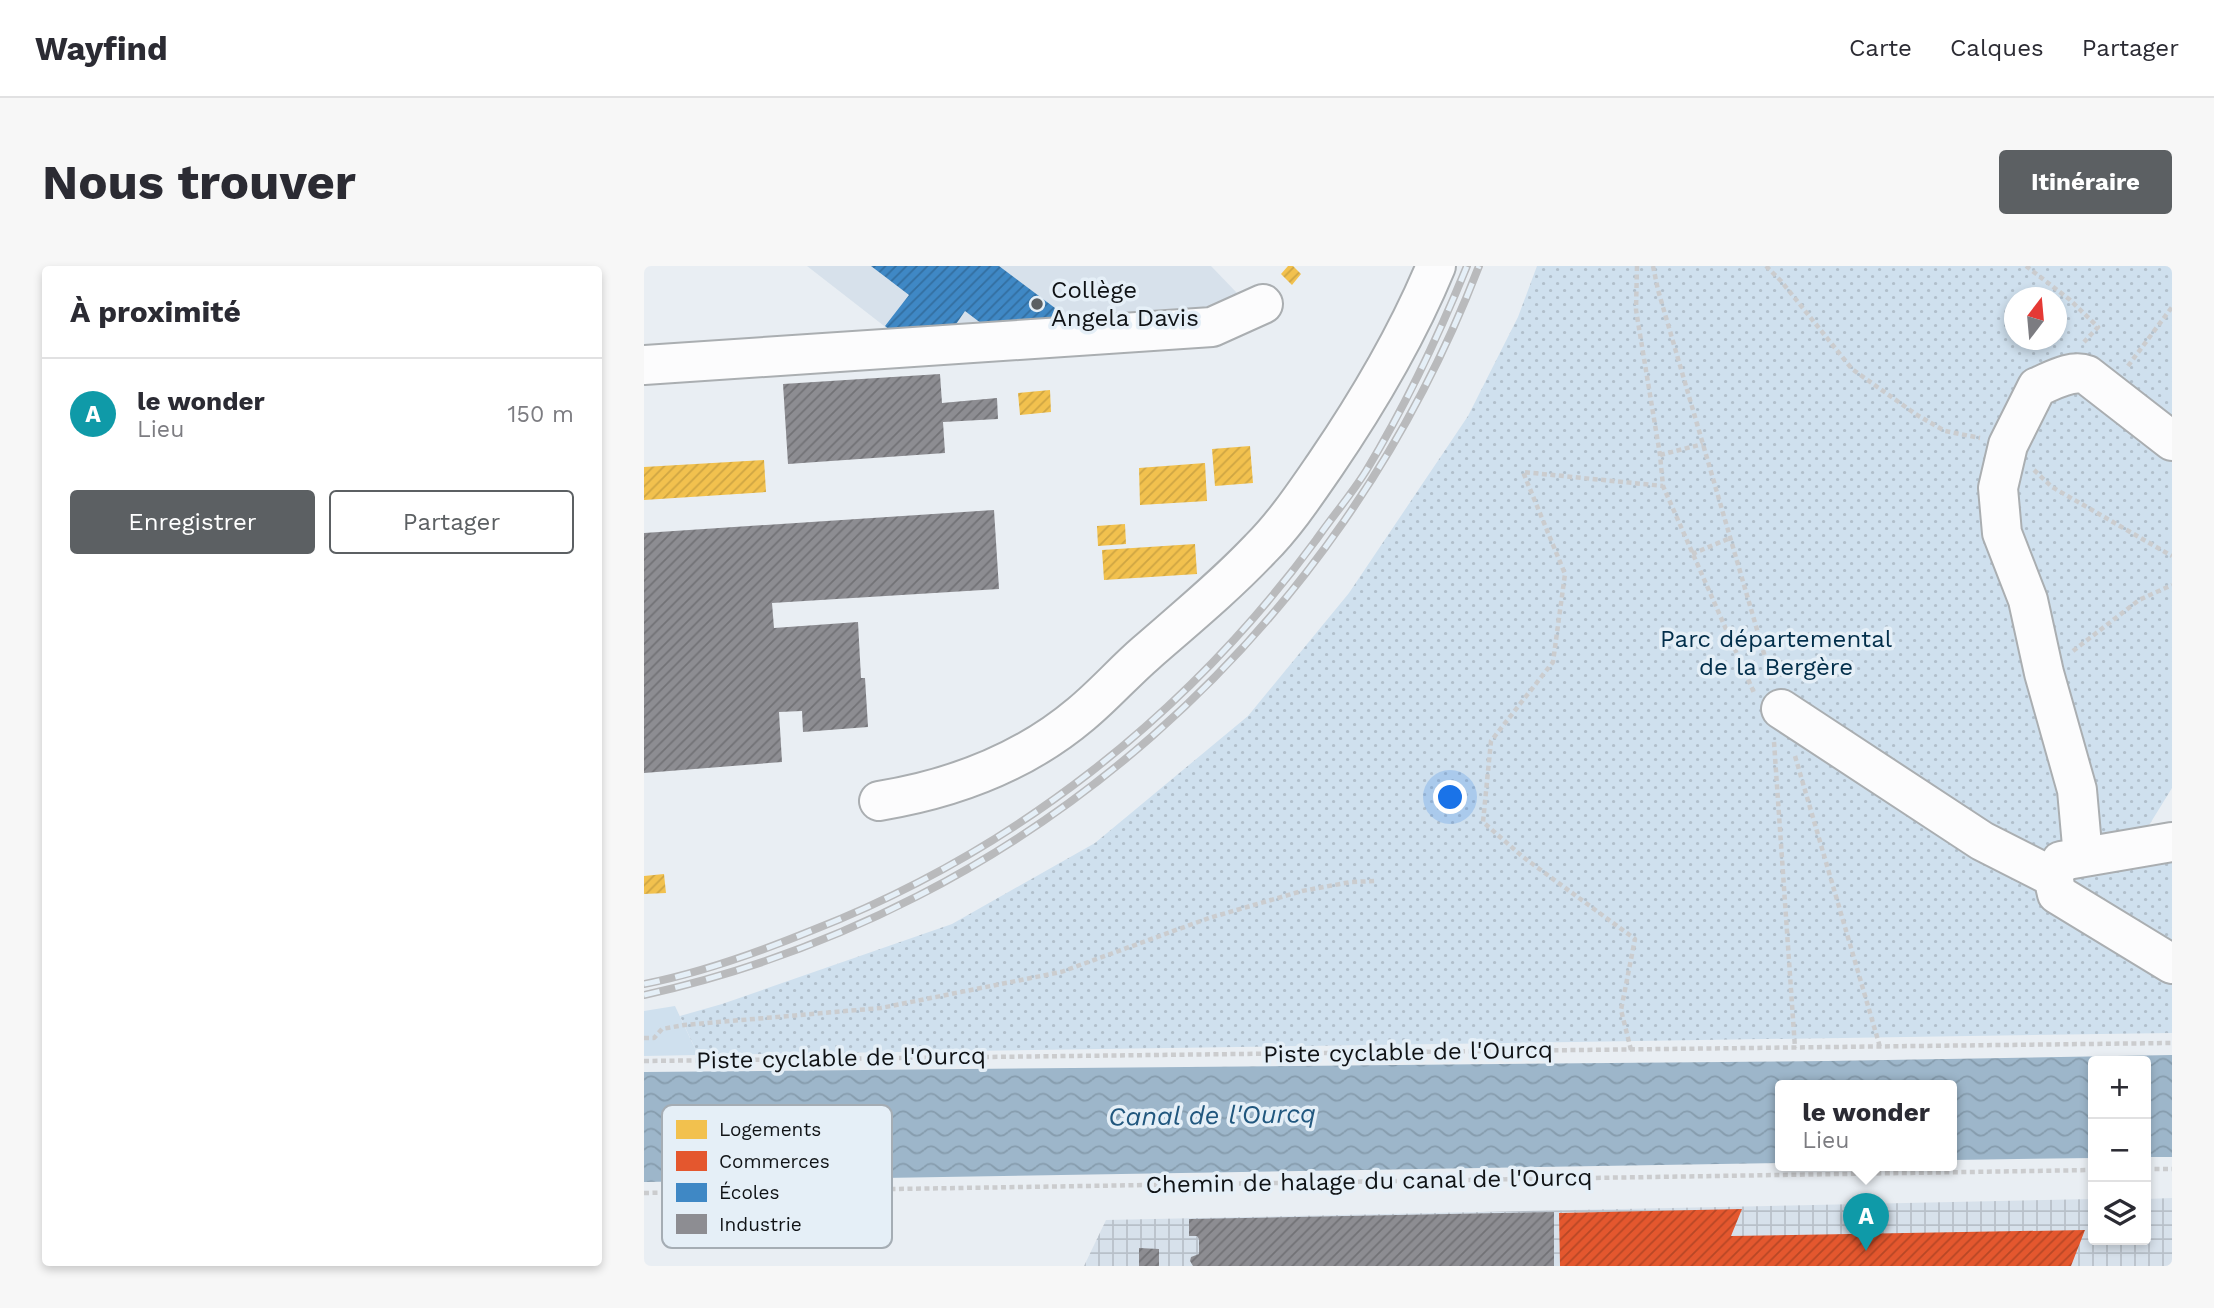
<!DOCTYPE html>
<html lang="fr">
<head>
<meta charset="utf-8">
<style>
  body { margin:0; font-family:"Work Sans",sans-serif; background:#f7f7f7; color:#2b2b33 }
  .controls { position:absolute; right:21px; bottom:21px; display:grid; overflow:hidden; border-radius:7px; box-shadow:0 4px 10px #0003 }
  .controls button { width:63px; height:63px; display:grid; place-items:center; padding:0; border:0; border-bottom:2px solid #e1e1e2; background:#fff; color:#2b2b33; font:35px sans-serif }
  .compass { position:absolute; left:1360px; top:21px; width:63px; height:63px; border-radius:50%; background:#fff; box-shadow:0 4px 10px #0003; rotate:16deg }
  .you { position:absolute; left:807px; top:532px; width:24px; height:24px; margin:-18px; border:5px solid #fff; border-radius:50%; background:#1a73e8; box-shadow:0 0 0 10px #1a73e833 }
  .badge { display:grid; place-items:center; width:46px; height:46px; border-radius:50%; background:#5c6063; color:#fff; font-size:23px; font-weight:700 }
  .pin { position:absolute; translate:-50% -58px; filter:drop-shadow(0 2px 4px #0008) }
  .pin::after { content:''; position:absolute; top:37px; width:24px; height:21px; background:inherit; clip-path:polygon(0 0,100% 0,50% 100%) }
  .popup { position:absolute; left:1131px; top:814px; width:182px; height:91px; box-sizing:border-box; display:grid; place-content:center; border-radius:7px; background:#fff; filter:drop-shadow(0 2px 5px #0005); font-size:23px; white-space:nowrap; color:#7c7c81 }
  .popup b { font-size:26px; color:#2b2b33 }
  .popup::after { content:''; position:absolute; left:50%; top:100%; margin-left:-14px; border:14px solid transparent; border-top-color:#fff }
  .list { margin:0; padding:0; list-style:none }
  h2 { display:flex; justify-content:space-between; align-items:center; height:91px; margin:0; padding:0 28px; font-size:30px }
  h2 small { font-size:23px; font-weight:400; color:#7c7c81 }
  .list li { display:grid; grid-template-columns:46px 1fr auto; gap:21px; align-items:center; box-sizing:border-box; height:112px; padding:0 28px; border-top:2px solid #e1e1e2 }
  .list b { display:block; font-size:26px; white-space:nowrap }
  .list p { margin:0; font-size:23px; white-space:nowrap; color:#7c7c81 }
  .list em { font-size:23px; font-style:normal; color:#7c7c81 }
  .actions { display:flex; gap:14px; padding:21px 28px }
  .actions a { flex:1; padding:16px 0; border:2px solid #5c6063; border-radius:7px; text-align:center; font-size:24px; color:#5c6063 }
  .actions .main { background:#5c6063; color:#fff }
  .icon { flex:none; width:38px; height:38px; fill:none; stroke:currentColor; stroke-width:2; stroke-linecap:round; stroke-linejoin:round }
  .map { position:relative; flex:none; width:1528px; height:1000px; overflow:hidden; border-radius:7px }
  header { display:flex; align-items:center; gap:42px; box-sizing:border-box; height:98px; padding:0 35px; background:#fff; border-bottom:2px solid #e1e1e2 }
  header strong { font-size:33px }
  nav { display:flex; gap:38px; margin-inline-start:auto; font-size:24px }
  .intro { display:flex; align-items:center; justify-content:space-between; box-sizing:border-box; height:168px; padding:0 42px }
  h1 { margin:0; font-size:49px }
  .button { padding:18px 32px; border-radius:7px; background:#5c6063; color:#fff; font-size:24px; font-weight:700 }
  main { display:flex; gap:42px; padding:0 42px }
  aside { flex:1; background:#fff; border-radius:7px; box-shadow:0 4px 10px #0003 }
  .map>svg:first-child { display:block }
</style>
</head>
<body>
<header>
<strong>Wayfind</strong>
<nav><a>Carte</a><a>Calques</a><a>Partager</a></nav>
</header>
<div class="intro"><h1>Nous trouver</h1><a class="button">Itinéraire</a></div>
<main>
<aside>
<h2>À proximité<small></small></h2>
<ul class="list">
<li><span class="badge" style="background:#0f9aa8">A</span><div><b>le wonder</b><p>Lieu</p></div><em>150 m</em></li>
</ul>
<div class="actions"><a class="main">Enregistrer</a><a>Partager</a></div>
</aside>
<div class="map">
<svg width="1528" height="1000" viewBox="0 0 1528 1000">
  <defs>
    <pattern id="industrial-grid" width="8" height="8" patternUnits="userSpaceOnUse" patternTransform="scale(1.75)"><rect width="8" height="8" fill="#d7e1eb"/><path d="M0 4h8M4 0v8" fill="none" stroke="#b8c0c9"/></pattern>
    <pattern id="park-dots" width="8" height="8" patternUnits="userSpaceOnUse" patternTransform="scale(1.75)"><rect width="8" height="8" fill="#cfe0ee"/><path d="M2 2h.1M6 6h.1" fill="none" stroke="#b1bfcb" stroke-width="1.8" stroke-linecap="round"/></pattern>
    <pattern id="water-waves" width="16" height="10" patternUnits="userSpaceOnUse" patternTransform="scale(1.75)"><rect width="16" height="10" fill="#9db6ca"/><path d="M0 5q4-4 8 0t8 0" fill="none" stroke="#869cad"/></pattern>
    <pattern id="homes-hatch" width="6" height="6" patternUnits="userSpaceOnUse" patternTransform="scale(1.75)"><rect width="6" height="6" fill="#f2c14e"/><path d="M-1 1l2-2M0 6l6-6M5 7l2-2" fill="none" stroke="#cea543"/></pattern>
    <pattern id="shops-hatch" width="6" height="6" patternUnits="userSpaceOnUse" patternTransform="scale(1.75)"><rect width="6" height="6" fill="#e4572e"/><path d="M-1 1l2-2M0 6l6-6M5 7l2-2" fill="none" stroke="#b74726"/></pattern>
    <pattern id="schools-hatch" width="6" height="6" patternUnits="userSpaceOnUse" patternTransform="scale(1.75)"><rect width="6" height="6" fill="#3f88c5"/><path d="M-1 1l2-2M0 6l6-6M5 7l2-2" fill="none" stroke="#336e9f"/></pattern>
    <pattern id="industry-hatch" width="6" height="6" patternUnits="userSpaceOnUse" patternTransform="scale(1.75)"><rect width="6" height="6" fill="#8d8d92"/><path d="M-1 1l2-2M0 6l6-6M5 7l2-2" fill="none" stroke="#727276"/></pattern>
  </defs>
  <rect width="100%" height="100%" fill="#e9eef3"/>
  <path fill="#d7e1eb" d="M 163,0 L 567,0 L 593,27 L 556,50 L 253,70 Z"/>
  <path fill="url(#industrial-grid)" d="M 1528,932 L 1528,1000 L 440,1000 L 462,954 L 1449,933 L 1449,974 L 1502,974 L 1502,933 Z"/>
  <path fill="#cfe0ee" d="M 31,740 L 54,789 L 0,790 L 0,745 Z"/>
  <path fill="url(#park-dots)" fill-rule="evenodd" d="M 893,0 L 1528,0 L 1528,522 L 1499,569 L 1528,587 L 1528,767 L 54,789 L 36,750 L 78,738 L 308,658 L 451,577 L 604,450 L 705,327 L 824,150 L 874,51 ZM 1370,32 L 1412,32 L 1412,74 L 1370,74 Z"/>
  <path fill="url(#water-waves)" d="M 1528,789 L 1528,891 L 1502,891 L 1502,795 L 1449,795 L 1449,892 L 1308,894 L 1308,819 L 1136,819 L 1136,897 L 0,916 L 0,806 L 1183,795 Z"/>
  <path fill="url(#homes-hatch)" d="M 644,0 L 649,0 L 657,8 L 648,19 L 637,8 Z
    M 406,124 L 407,146 L 376,149 L 374,127 Z
    M 606,180 L 609,217 L 571,220 L 568,183 Z
    M 120,194 L 122,226 L 0,234 L 0,201 Z
    M 561,197 L 563,235 L 496,239 L 495,202 Z
    M 481,258 L 482,278 L 454,280 L 453,260 Z
    M 551,278 L 553,308 L 460,314 L 458,284 Z
    M 20,608 L 22,627 L 0,628 L 0,610 Z"/>
  <path fill="url(#shops-hatch)" d="M 1098,943 L 1087,970 L 1441,964 L 1427,1000 L 916,1000 L 915,947 Z"/>
  <path fill="url(#schools-hatch)" d="M 227,0 L 355,0 L 423,51 L 422,59 L 346,64 L 321,45 L 306,67 L 253,70 L 241,60 L 265,29 Z"/>
  <path fill="url(#industry-hatch)" d="M 296,108 L 298,137 L 353,132 L 354,153 L 299,156 L 301,187 L 144,198 L 139,118 Z
    M 350,244 L 355,323 L 128,337 L 130,362 L 214,356 L 217,412 L 221,412 L 224,461 L 159,466 L 158,445 L 135,446 L 138,496 L 0,507 L 0,267 Z
    M 910,946 L 910,1000 L 549,1000 L 546,995 L 547,991 L 555,988 L 555,973 L 553,970 L 545,970 L 545,953 Z
    M 495,982 L 515,983 L 515,1000 L 495,1000 Z"/>
  <g fill="none" stroke-linecap="round" stroke-linejoin="round">
    <g stroke="#aaaeb1" stroke-width="42">
      <path id="minor" d="M 0,99 L 568,61 L 619,38
        M 1137,443 L 1338,575 L 1409,611
        M 235,535 C 308,523 379,497 437,448 C 460,429 480,406 502,387 C 541,353 581,320 616,283 C 641,258 661,228 681,199 C 724,136 763,70 792,0
        M 1528,576 L 1417,595 L 1409,611 L 1413,628 L 1528,698
        M 1439,591 L 1433,524 L 1400,407 L 1384,334 L 1358,267 L 1354,222 L 1364,179 L 1393,121 C 1408,115 1427,103 1443,109 L 1528,175"/>
    </g>
    <path stroke="#cbccce" stroke-width="4.5" stroke-dasharray="5 3.5" stroke-linecap="butt" d="M 993,0 L 992,44 L 1016,189 L 1019,220 L 1111,429
      M 1009,0 L 1014,24 L 1128,415
      M 1122,0 L 1137,15 L 1208,103 L 1273,149 L 1301,165 L 1336,172
      M 1382,0 L 1425,33 L 1454,61 L 1440,76
      M 1484,100 L 1528,41
      M 1016,189 L 1059,178
      M 1390,204 L 1408,221 L 1528,290
      M 1048,288 L 1086,272
      M 1429,385 L 1495,334 L 1528,319
      M 1130,476 L 1151,782
      M 1151,490 L 1236,781
      M 0,772 L 10,772 L 18,763 L 40,759 L 237,742 L 417,706 L 565,652 L 658,625 L 707,616 L 731,615
      M 987,784 L 977,744 L 991,673 L 879,591 L 839,556 L 847,475 L 909,396 L 921,308 L 879,206 L 1019,220
      M 0,795 L 1528,777
      M 1502,903 L 1528,903
      M 0,927 L 1449,904"/>
    <use href="#minor" stroke="#fcfcfd" stroke-width="38"/>
    <g stroke="#b9babc" stroke-width="8">
      <path id="rail" d="M 0,718 C 57,707 115,686 169,664 C 371,585 543,449 672,274 C 688,251 707,229 722,205 C 762,139 794,71 823,0
        M 0,729 C 384,644 695,365 835,0"/>
    </g>
    <use href="#rail" stroke="#e5eff7" stroke-width="5" stroke-dasharray="16" stroke-linecap="butt"/>
  </g>
  <circle fill="#5c6063" stroke="#e5eff7" stroke-width="2.5" cx="393" cy="38" r="7"/>
  <g text-anchor="middle" dominant-baseline="central" stroke-width="7" stroke-linejoin="round" paint-order="stroke">
    <g font-size="24" fill="#101316" stroke="#e5eff7" text-anchor="start">
      <text x="407" y="24">Collège<tspan x="407" dy="28">Angela Davis</tspan></text>
    </g>
    <g font-size="24" fill="#022e4a" stroke="#e5eff7">
      <text x="1132" y="373">Parc départemental<tspan x="1132" dy="28">de la Bergère</tspan></text>
    </g>
    <g font-size="24" fill="#101316" stroke="#e5eff7">
      <text transform="translate(764 786) rotate(-1)">Piste cyclable de l'Ourcq</text>
      <text transform="translate(197 792) rotate(-1)">Piste cyclable de l'Ourcq</text>
      <text transform="translate(725 915) rotate(-1)">Chemin de halage du canal de l'Ourcq</text>
    </g>
    <g font-size="26" font-style="italic" fill="#21577e" stroke="#e5eff7">
      <text transform="translate(568 849) rotate(-1)">Canal de l'Ourcq</text>
    </g>
  </g>
  <rect x="18" y="839" width="230" height="143" rx="10" fill="#e5eff7" stroke="#a5adb4" stroke-width="2"/>
  <rect x="32" y="854" width="31" height="19" fill="#f2c14e"/>
  <rect x="32" y="885" width="31" height="20" fill="#e4572e"/>
  <rect x="32" y="917" width="31" height="19" fill="#3f88c5"/>
  <rect x="32" y="948" width="31" height="20" fill="#8d8d92"/>
  <g font-size="19" fill="#101316">
    <text x="75" y="870">Logements</text>
    <text x="75" y="902">Commerces</text>
    <text x="75" y="933">Écoles</text>
    <text x="75" y="965">Industrie</text>
  </g>
</svg>
<div class="controls">
<button>+</button>
<button>−</button>
<button><svg class="icon" aria-label="layers" viewBox="0 0 24 24"><path d="M12 4l9 5-9 5-9-5zM3 14l9 5 9-5"/></svg></button>
</div>
<svg class="compass" viewBox="-18 -18 36 36"><path d="M0-13l5 13h-10z" fill="#e53935"/><path d="M0 13l5-13h-10z" fill="#7c7c81"/></svg>
<div class="you"></div>
<div class="pin badge" style="left:1222px;top:985px;background:#0f9aa8">A</div>
<div class="popup"><b>le wonder</b>Lieu</div>
</div>
</main>
</body>
</html>
